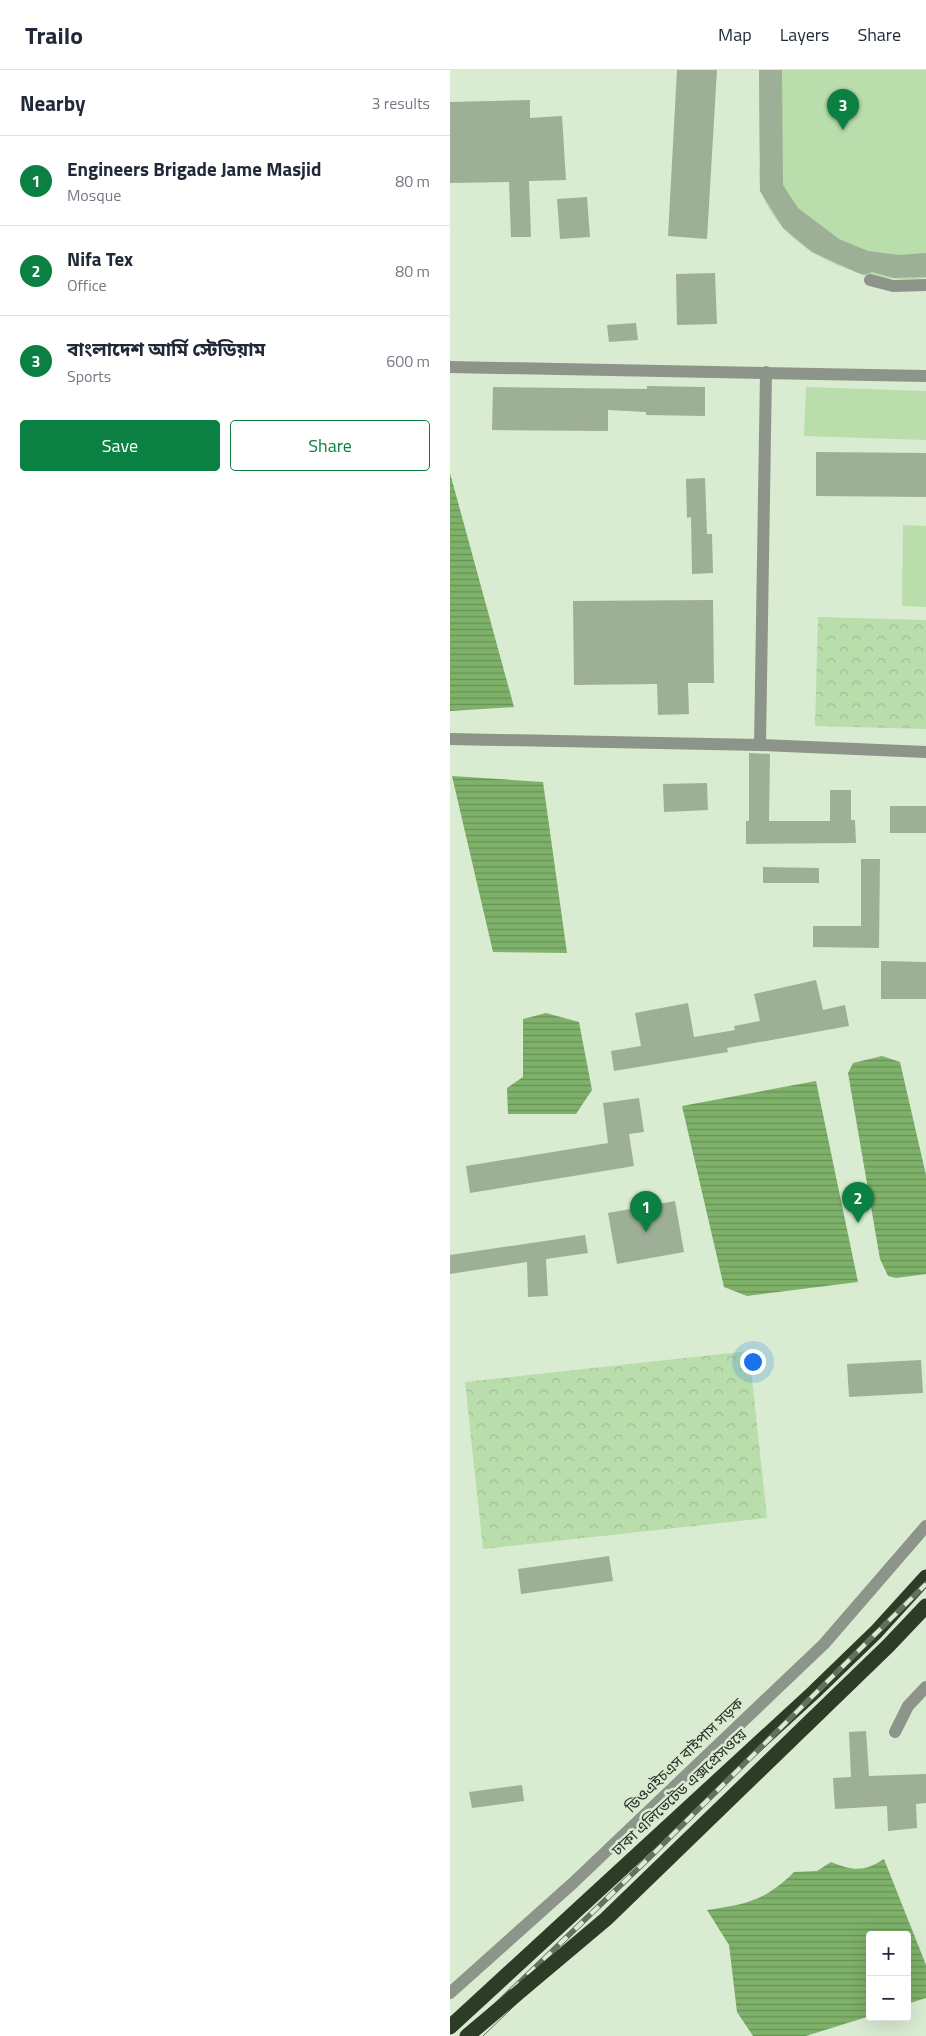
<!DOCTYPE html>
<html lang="en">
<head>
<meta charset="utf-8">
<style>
  body { margin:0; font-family:"Titillium Web","Noto Sans Bengali",sans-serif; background:#f2f2f3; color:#1f2937 }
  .controls { position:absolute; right:15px; bottom:15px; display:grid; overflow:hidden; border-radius:5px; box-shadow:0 5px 20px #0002 }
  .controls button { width:45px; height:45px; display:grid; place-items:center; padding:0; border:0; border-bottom:1px solid #e0e1e3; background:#fff; color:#1f2937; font:25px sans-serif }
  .you { position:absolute; left:302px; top:1291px; width:18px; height:18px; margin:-12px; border:4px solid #fff; border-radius:50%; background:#1a73e8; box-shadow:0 0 0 8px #1a73e833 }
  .badge { display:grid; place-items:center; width:32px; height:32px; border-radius:50%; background:#0b8043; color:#fff; font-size:16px; font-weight:700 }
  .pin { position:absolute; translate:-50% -41px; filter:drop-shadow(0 1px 2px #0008) }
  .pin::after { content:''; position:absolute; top:26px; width:18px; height:15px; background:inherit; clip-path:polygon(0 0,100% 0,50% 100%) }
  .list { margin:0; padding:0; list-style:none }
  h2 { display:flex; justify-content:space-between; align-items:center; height:65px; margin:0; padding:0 20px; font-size:21px }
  h2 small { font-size:16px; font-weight:400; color:#747a83 }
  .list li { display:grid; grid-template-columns:32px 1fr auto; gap:15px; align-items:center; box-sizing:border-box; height:90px; padding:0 20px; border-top:1px solid #e0e1e3 }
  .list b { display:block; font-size:19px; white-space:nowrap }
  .list p { margin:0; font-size:16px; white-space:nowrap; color:#747a83 }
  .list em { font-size:16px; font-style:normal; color:#747a83 }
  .actions { display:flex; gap:10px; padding:15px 20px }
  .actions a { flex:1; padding:11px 0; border:1px solid #0b8043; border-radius:5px; text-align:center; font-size:18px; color:#0b8043 }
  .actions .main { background:#0b8043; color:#fff }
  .map { position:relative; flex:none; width:476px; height:1966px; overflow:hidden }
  header { display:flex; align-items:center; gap:30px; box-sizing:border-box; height:70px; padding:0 25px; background:#fff; border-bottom:1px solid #e0e1e3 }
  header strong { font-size:24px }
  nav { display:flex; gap:28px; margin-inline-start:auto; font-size:18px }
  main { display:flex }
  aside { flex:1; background:#fff }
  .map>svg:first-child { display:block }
</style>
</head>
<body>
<header>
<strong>Trailo</strong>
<nav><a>Map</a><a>Layers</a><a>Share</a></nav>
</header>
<main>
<aside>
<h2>Nearby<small>3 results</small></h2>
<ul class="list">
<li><span class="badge">1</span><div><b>Engineers Brigade Jame Masjid</b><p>Mosque</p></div><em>80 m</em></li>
<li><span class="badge">2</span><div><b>Nifa Tex</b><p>Office</p></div><em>80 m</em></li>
<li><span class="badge">3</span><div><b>বাংলাদেশ আর্মি স্টেডিয়াম</b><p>Sports</p></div><em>600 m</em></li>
</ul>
<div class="actions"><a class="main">Save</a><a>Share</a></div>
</aside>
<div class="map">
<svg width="476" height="1966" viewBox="0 0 476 1966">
  <defs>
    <pattern id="park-crowns" width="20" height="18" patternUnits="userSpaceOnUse" patternTransform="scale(1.25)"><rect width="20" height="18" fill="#b9deab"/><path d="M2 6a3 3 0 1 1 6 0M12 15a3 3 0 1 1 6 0" fill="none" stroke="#9fbf93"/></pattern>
    <pattern id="water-rules" width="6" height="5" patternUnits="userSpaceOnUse" patternTransform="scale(1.25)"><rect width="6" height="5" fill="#7eb16a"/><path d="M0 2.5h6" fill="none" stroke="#679157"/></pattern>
  </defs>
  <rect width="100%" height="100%" fill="#d9ecd2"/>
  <path fill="#b9deab" d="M 309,0 L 476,0 L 476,208 C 414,216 335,185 311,122 C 308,113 310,98 310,88 C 309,59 309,29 309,0 Z
    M 356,317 L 476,321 L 476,370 L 354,366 Z
    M 453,455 L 476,456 L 476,537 L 452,536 Z"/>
  <path fill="url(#park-crowns)" d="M 368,547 L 476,550 L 476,659 L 365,656 Z
    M 299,1281 L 317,1448 L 33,1479 L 15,1312 Z"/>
  <path fill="url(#water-rules)" d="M 0,403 L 64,637 L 0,641 Z
    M 2,706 L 93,712 L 117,883 L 43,882 Z
    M 96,943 L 129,952 L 142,1020 L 126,1044 L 58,1044 L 57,1018 L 73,1007 L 73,949 Z
    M 432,986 L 450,992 L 476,1105 L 476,1204 L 446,1208 L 438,1206 L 430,1189 L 398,1003 L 403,993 Z
    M 366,1011 L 408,1212 L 297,1226 L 274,1217 L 232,1036 Z
    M 434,1789 L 476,1895 L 476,1928 L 457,1934 L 457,1865 L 420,1865 L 420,1946 L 356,1966 L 303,1966 L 287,1942 L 279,1875 L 257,1840 C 296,1834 315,1831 344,1802 L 367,1801 L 381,1792 C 403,1801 414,1802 434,1789 Z"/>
  <path fill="#9daf96" d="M 227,0 L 267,0 L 257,169 L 218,166 Z
    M 309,0 L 332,0 L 333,115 L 348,138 L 389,169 L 418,181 L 449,185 L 476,183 L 476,207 L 444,208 L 422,202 L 414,205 L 408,203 L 362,182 L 333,158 L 310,121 Z
    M 80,30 L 80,48 L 112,46 L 116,110 L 79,111 L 81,167 L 61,167 L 59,112 L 0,113 L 0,32 Z
    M 137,127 L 140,167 L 110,169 L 107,129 Z
    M 265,203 L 267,254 L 227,255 L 226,204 Z
    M 186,253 L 188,270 L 159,272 L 157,255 Z
    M 197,316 L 255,317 L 255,346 L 196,345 L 196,342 L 158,340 L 158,361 L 42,360 L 43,317 L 197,319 Z
    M 366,382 L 476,383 L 476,427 L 366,426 Z
    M 255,408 L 257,464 L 262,464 L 263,503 L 242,504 L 241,447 L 237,448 L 236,409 Z
    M 263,530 L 264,613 L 238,613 L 239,644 L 208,645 L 207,614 L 124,615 L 123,531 Z
    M 299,683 L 320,684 L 319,751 L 380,751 L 380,720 L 401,720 L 401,750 L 405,750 L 406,773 L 296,774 L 296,751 L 299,751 Z
    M 257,713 L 258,740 L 214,742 L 213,714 Z
    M 440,736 L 476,736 L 476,763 L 440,763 Z
    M 411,789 L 430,789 L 429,878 L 363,877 L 363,856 L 411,856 Z
    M 313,797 L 369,798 L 369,813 L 313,813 Z
    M 431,891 L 476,892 L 476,929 L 431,929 Z
    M 366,910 L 373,940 L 395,935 L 399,956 L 277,978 L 278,982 L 164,1001 L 161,981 L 191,976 L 185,943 L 238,933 L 244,967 L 285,960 L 284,956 L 310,951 L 304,924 Z
    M 189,1028 L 194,1062 L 179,1064 L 184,1096 L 20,1123 L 16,1096 L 158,1073 L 153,1033 Z
    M 225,1131 L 234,1182 L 167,1194 L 158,1143 Z
    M 135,1165 L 138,1183 L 96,1189 L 98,1226 L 78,1227 L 77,1192 L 0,1204 L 0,1185 Z
    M 471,1290 L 473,1323 L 399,1327 L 397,1294 Z
    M 159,1486 L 163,1511 L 71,1524 L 68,1499 Z
    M 416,1661 L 419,1706 L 476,1704 L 476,1733 L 466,1734 L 467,1758 L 438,1761 L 437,1736 L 385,1739 L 383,1708 L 401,1707 L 399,1662 Z
    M 72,1715 L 74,1731 L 22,1738 L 19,1722 Z"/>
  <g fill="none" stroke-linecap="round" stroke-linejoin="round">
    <path stroke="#8d948a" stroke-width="12" d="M 420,210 L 443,216 L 476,215
      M 0,297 L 476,306
      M 316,302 L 310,675 L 476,682
      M 0,669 L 310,675
      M 445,1662 L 458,1636 L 476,1617
      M 0,1923 L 123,1813 L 374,1574 L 476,1456"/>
    <path stroke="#2d3c27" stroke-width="15" d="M 0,1957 L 364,1622 L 426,1562 L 476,1507"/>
    <path stroke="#657061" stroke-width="1" d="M 33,1966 L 211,1795 L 476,1529"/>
    <g stroke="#657061" stroke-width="5.5">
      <path id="rail" d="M 14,1966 L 201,1786 L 476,1514"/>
    </g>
    <use href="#rail" stroke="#d9ecd2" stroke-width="4" stroke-dasharray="11" stroke-linecap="butt"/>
    <path stroke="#2d3c27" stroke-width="15" d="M 17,1966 L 156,1849 L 438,1576 L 476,1536"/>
  </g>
  <g text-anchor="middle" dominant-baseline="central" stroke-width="5" stroke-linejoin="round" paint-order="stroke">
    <g font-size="15" fill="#2b3229" stroke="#d9ecd2">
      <text transform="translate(234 1685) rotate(-44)">ডিওএইচএস বাইপাস সড়ক</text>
      <text transform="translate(229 1722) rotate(-43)">ঢাকা এলিভেটেড এক্সপ্রেসওয়ে</text>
    </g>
  </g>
</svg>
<div class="controls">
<button>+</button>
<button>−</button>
</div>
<div class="you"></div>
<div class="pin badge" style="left:196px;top:1162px">1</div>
<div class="pin badge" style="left:408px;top:1153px">2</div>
<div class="pin badge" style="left:393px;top:60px">3</div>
</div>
</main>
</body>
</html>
